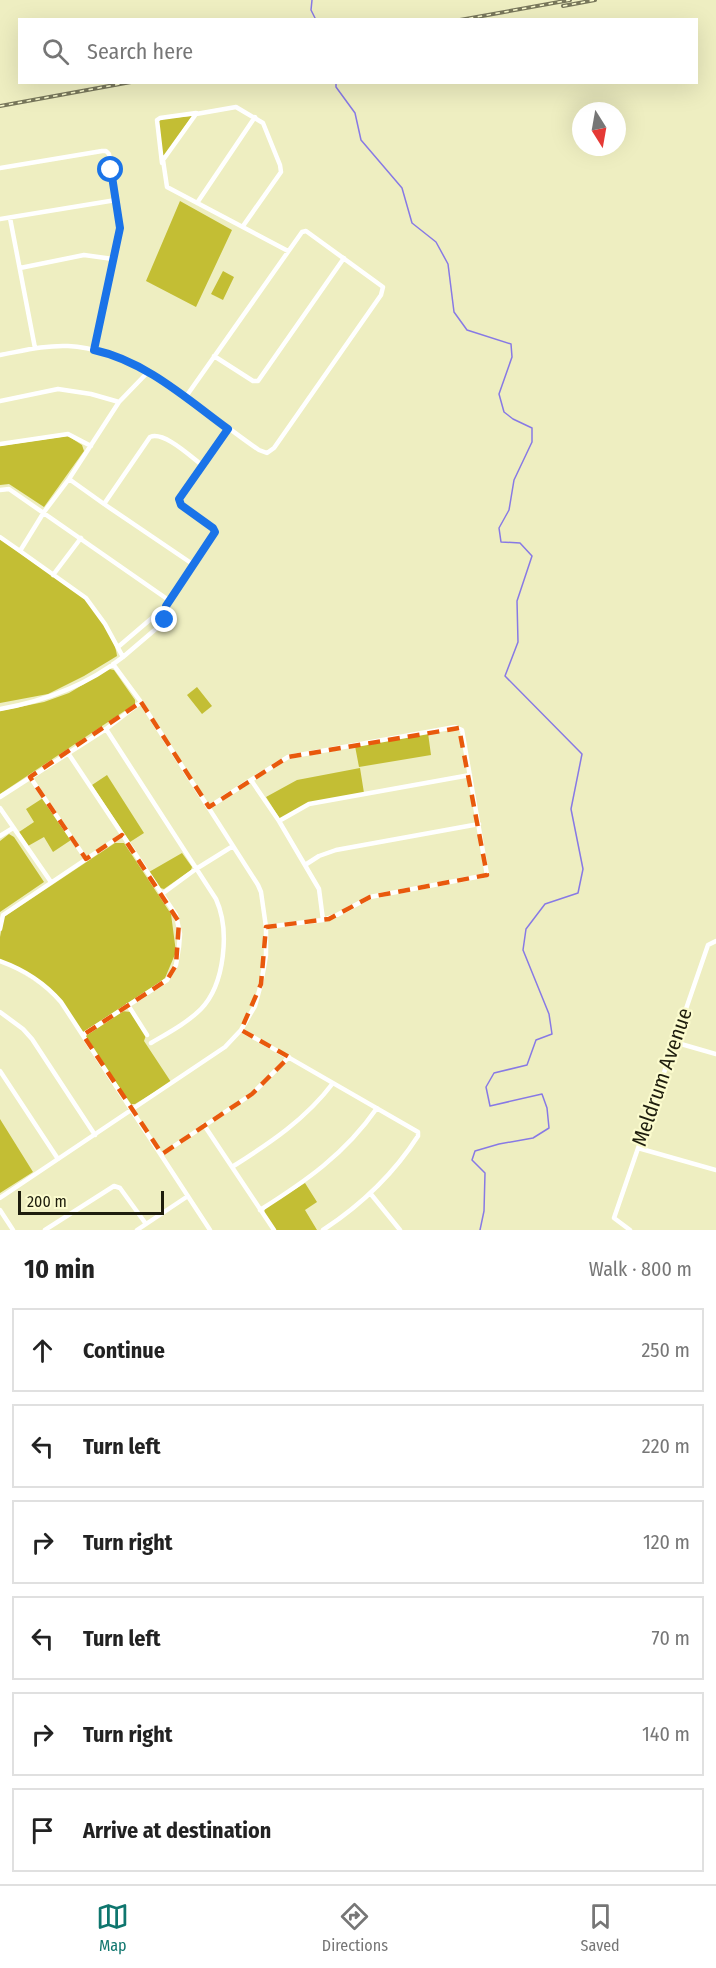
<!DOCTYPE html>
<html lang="en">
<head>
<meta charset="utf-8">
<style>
  body { margin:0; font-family:"Fira Sans Condensed",sans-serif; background:#f2f2f2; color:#222 }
  .compass { position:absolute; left:572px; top:102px; width:54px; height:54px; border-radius:50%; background:#fff; box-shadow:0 6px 24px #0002; rotate:169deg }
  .scale { position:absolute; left:18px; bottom:15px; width:146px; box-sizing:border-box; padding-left:6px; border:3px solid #1e1d0d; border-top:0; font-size:16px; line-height:21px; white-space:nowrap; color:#1e1d0d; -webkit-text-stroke:4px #fbfbce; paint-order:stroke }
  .stop { position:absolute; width:18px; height:18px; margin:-14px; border:4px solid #1a73e8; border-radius:50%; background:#fff }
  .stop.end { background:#1a73e8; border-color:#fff; box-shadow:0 2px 6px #0008 }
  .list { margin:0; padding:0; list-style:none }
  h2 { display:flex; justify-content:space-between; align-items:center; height:78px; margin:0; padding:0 24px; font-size:26px }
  h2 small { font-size:20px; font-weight:400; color:#767676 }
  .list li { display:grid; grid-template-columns:39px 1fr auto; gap:18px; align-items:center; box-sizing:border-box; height:84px; margin:0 12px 12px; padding:0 12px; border:2px solid #e0e0e0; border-radius:0px }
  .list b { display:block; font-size:22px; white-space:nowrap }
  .list em { font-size:20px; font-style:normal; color:#767676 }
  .icon { flex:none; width:33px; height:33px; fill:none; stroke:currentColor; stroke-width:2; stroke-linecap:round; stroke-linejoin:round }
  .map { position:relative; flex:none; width:716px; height:1230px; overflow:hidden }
  .search { position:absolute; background:#fff; box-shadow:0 6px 24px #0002; left:18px; right:18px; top:18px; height:66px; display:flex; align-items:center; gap:15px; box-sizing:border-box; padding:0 21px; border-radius:0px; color:#767676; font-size:22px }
  .sheet { height:654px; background:#fff }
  nav { display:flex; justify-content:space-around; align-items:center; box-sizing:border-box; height:84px; border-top:2px solid #e0e0e0; background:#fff; font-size:16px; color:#767676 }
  nav a { display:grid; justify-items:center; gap:3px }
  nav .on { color:#0f766e }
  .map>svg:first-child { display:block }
</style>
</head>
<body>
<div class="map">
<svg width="716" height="1230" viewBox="0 0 716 1230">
  <rect width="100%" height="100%" fill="#eeeec1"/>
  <path fill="#c3be34" d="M 192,116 L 163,158 L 157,123 L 161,119 Z
    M 180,201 L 232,230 L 196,307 L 146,281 Z
    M 223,271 L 234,277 L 223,300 L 211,294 Z
    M 68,436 L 82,445 L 84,451 L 44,507 L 9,484 L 0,485 L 0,446 Z
    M 0,539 L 85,599 C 96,612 116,639 117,656 L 84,676 L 48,694 L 0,703 Z
    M 109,669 L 114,670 L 135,700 L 135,704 L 0,794 L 0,711 L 44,702 L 69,693 Z
    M 197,687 L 212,706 L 202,714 L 187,695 Z
    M 428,733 L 431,755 L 359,767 L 355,746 Z
    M 360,768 L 364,793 L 308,803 L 280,819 L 266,797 L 297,780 Z
    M 107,775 L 144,833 L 130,842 L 92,785 Z
    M 43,798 L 71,840 L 53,852 L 44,837 L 28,846 L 19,832 L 34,822 L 26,809 Z
    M 9,834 L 14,837 L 44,882 L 0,912 L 0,841 Z
    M 115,843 L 124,843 L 171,914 L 176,952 L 165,978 L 156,985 L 83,1032 L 56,994 L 0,959 L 0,937 L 4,917 Z
    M 182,853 L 192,867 L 191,870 L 164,889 L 160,888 L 149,872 Z
    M 121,1011 L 131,1012 L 146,1035 L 144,1041 L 171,1082 L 135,1104 L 131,1104 L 84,1036 Z
    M 0,1119 L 33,1172 L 0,1193 Z
    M 305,1183 L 317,1202 L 305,1210 L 317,1230 L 275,1230 L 264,1214 L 265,1208 Z"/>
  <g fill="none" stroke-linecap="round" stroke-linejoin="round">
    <path stroke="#8779e5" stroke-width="1.5" d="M 312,0 L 311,10 L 316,20
      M 336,82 L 336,87 L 355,113 L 361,140 L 402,188 L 412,223 L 436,242 L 448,264 L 454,312 L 467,330 L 511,344 L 512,357 L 499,394 L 504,412 L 513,419 L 532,428 L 532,442 L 514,480 L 509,510 L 499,528 L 501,542 L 520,543 L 532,556 L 517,601 L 518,642 L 505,676 L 582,754 L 571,809 L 583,869 L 578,893 L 545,904 L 526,929 L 523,950 L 549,1014 L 552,1034 L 536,1040 L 527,1065 L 494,1073 L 486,1087 L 490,1106 L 542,1094 L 547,1108 L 549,1128 L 533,1138 L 499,1144 L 475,1151 L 472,1160 L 485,1173 L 484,1211 L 480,1230"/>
    <path stroke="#fff" stroke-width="4.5" d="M 162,163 L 157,120 L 160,118 L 196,113
      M 0,168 L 102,151 L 106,151 L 109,154 L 120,228 L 94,350
      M 197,203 L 255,117
      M 10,218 L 35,348
      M 0,219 L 116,200
      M 243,226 L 281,172 L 280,165 L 263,123 L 236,107 L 196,114 L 163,160 L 167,187 L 288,251
      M 20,268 L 84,255 L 113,259
      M 0,355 C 22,351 45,345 68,346 C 138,349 203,412 259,450 L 267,453 L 274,448 L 381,295 L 383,287 L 306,231 L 302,232 L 185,398
      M 214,356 L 253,381 L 258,381 L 344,258
      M 148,372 L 119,402 L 69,479 L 44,512 L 20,551 L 86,598 L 105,624 L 123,657 L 164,622 L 166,617 L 166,606 L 214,534 L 213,528 L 181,505 L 179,499 L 228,429
      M 0,401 L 58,389 L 91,394 L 119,402
      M 0,444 L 68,434 L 91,446
      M 69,479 L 104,504
      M 0,490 L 9,489 L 170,601
      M 0,537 L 20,551
      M 194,565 L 104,504 L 150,437 C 164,431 190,456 202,465
      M 53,575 L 81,538
      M 118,647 L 166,606
      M 0,709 C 45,701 86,686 123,657
      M 106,729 L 216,899 C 230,930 225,984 201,1009 C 187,1023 168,1033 151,1043
      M 68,753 L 176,915 L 180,934 L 179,947 L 176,965 L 167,980 L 83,1035
      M 30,777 L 86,859
      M 251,780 L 288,757 L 455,727 L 462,730 L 487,875 L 370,897 L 337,915 L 323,920
      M 0,797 L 106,729 L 141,702
      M 209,807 L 251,780 L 279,821 L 319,889 L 323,920 L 266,927
      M 0,808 L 51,882
      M 279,821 L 309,804 L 470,775
      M 0,836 L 13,828
      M 305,865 L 319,856 L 336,850 L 479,824
      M 162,894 L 196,869 L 233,846
      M 0,929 L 3,915 L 122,835
      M 0,961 C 25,970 44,982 61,1002 L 210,1230
      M 128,1005 L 147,1035
      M 0,1012 L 23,1029 L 32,1039 L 95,1135
      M 241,1030 L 418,1132 L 418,1136 C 393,1175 361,1205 323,1230
      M 674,1042 L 716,1054
      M 0,1071 L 58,1159
      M 204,1125 L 274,1230
      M 638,1148 L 716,1170
      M 162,1154 L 252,1094 L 289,1057
      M 232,1167 C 270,1143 306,1119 333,1083
      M 370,1193 L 400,1230
      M 0,1198 L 225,1047 L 241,1030 L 255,1006 L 261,984 L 266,955 L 266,927 L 261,892 L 258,885 L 141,702 L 113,664
      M 0,1210 L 13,1230
      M 260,1210 C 306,1181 345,1154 377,1108
      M 45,1230 L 114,1186 L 120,1188 L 146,1224
      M 137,1230 L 188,1196
      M 630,1230 L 614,1218 L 708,945 L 716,941"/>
    <g stroke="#78775b" stroke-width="4">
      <path id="rail" d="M 563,6 L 595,0
        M 460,20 L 570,0
        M 0,106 L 131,82"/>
    </g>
    <use href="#rail" stroke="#fbfbce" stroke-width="1.5" stroke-dasharray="4.5" stroke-linecap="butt"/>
  </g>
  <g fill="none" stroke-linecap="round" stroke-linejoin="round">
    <path stroke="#1a73e8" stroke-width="8" d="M 111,170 L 120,228 L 94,350 C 145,361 187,399 228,429 L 179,499 L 181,505 L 213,528 L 215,532 L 166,606 L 165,620"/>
  </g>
  <path fill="none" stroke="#e8590c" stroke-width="4.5" stroke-dasharray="12 8" stroke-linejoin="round" d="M 141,702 L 209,807 L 288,757 L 459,728 L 487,875 L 370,897 L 329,919 L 266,927 L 261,984 L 241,1030 L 289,1057 L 252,1094 L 162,1154 L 83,1035 L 167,980 L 176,965 L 179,922 L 122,835 L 86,859 L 30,777 Z"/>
  <g text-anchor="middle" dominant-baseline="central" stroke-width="4.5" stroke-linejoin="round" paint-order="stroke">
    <g font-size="21" fill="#1e1d0d" stroke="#fbfbce">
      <text transform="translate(662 1077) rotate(-71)">Meldrum Avenue</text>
    </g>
  </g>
</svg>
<svg class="compass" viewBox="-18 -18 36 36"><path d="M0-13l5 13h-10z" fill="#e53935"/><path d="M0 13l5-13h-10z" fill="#767676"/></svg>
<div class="scale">200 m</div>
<div class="stop" style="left:111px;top:170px"></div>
<div class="stop end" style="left:165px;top:620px"></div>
<div class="search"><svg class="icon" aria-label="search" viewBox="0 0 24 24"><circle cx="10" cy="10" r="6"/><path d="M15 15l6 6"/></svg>Search here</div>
</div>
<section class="sheet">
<h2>10 min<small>Walk · 800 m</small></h2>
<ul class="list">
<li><svg class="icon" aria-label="ahead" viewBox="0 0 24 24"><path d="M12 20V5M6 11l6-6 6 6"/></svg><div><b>Continue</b></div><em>250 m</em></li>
<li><svg class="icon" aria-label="left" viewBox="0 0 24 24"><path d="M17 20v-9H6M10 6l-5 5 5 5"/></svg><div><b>Turn left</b></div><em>220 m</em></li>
<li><svg class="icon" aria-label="right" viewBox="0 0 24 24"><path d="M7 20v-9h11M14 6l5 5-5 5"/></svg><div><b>Turn right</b></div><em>120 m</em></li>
<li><svg class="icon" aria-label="left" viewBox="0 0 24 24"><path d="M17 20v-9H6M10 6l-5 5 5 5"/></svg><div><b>Turn left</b></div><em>70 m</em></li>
<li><svg class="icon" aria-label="right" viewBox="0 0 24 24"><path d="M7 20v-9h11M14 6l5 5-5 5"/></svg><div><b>Turn right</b></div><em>140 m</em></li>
<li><svg class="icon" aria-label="arrive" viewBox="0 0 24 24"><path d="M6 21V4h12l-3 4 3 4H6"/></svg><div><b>Arrive at destination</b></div></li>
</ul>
</section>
<nav>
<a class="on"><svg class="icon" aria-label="map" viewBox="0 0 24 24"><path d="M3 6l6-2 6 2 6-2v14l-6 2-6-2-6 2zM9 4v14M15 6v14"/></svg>Map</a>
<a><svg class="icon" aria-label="directions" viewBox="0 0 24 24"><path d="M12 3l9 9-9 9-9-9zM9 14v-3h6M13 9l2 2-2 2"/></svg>Directions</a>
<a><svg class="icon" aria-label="saved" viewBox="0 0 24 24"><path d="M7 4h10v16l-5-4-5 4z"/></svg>Saved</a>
</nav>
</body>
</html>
